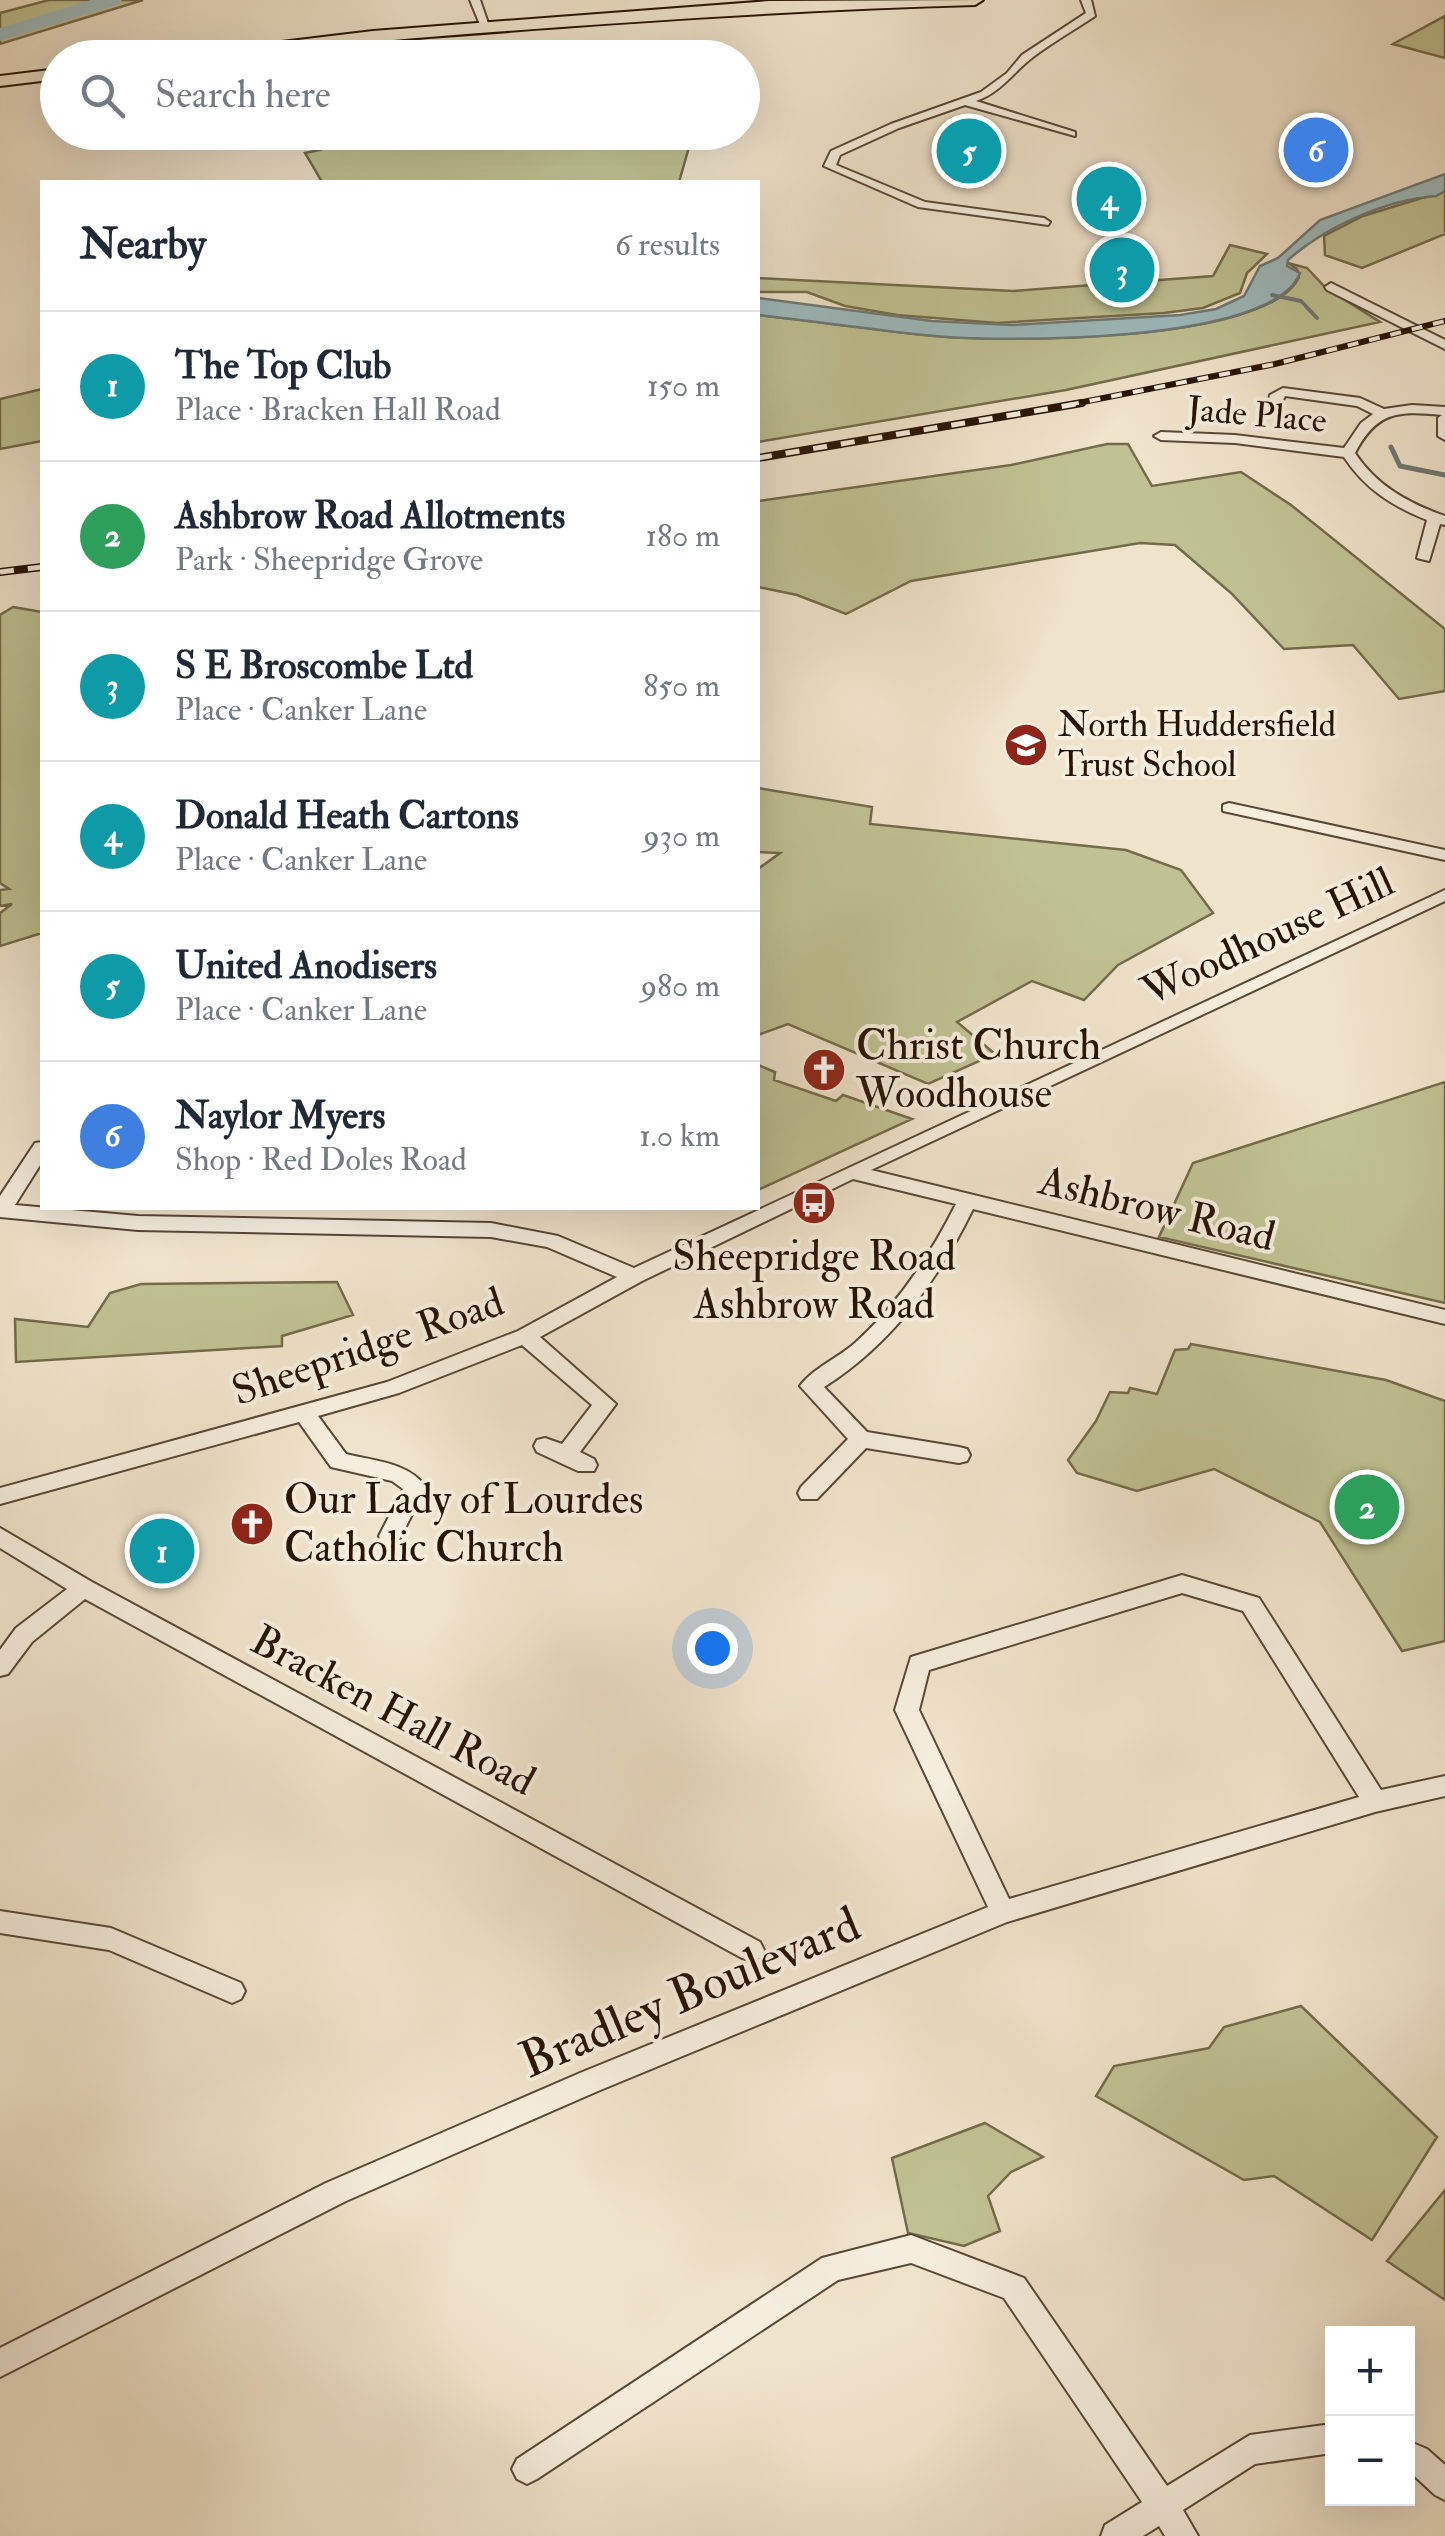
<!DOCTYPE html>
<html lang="en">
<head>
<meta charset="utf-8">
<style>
  body { margin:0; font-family:"IM FELL Double Pica",serif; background:#f2f2f3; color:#1f2937 }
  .controls { position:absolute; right:30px; bottom:30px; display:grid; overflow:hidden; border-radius:0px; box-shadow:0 10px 40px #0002 }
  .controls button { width:90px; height:90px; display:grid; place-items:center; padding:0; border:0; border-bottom:2px solid #e0e1e3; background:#fff; color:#1f2937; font:50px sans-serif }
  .you { position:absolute; left:712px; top:1648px; width:35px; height:35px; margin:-25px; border:8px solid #fff; border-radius:50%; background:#1a73e8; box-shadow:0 0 0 15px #1a73e833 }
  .badge { display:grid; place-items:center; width:65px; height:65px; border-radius:50%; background:#2563eb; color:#fff; font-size:32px; font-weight:700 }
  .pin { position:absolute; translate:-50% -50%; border:5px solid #fff; box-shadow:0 2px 10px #0006 }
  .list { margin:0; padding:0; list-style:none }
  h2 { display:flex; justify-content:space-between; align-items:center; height:130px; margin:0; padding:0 40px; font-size:42px }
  h2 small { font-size:32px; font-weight:400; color:#747a83 }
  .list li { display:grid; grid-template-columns:65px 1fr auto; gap:30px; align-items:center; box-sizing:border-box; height:150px; padding:0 40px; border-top:2px solid #e0e1e3 }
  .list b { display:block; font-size:38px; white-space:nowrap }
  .list p { margin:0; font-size:32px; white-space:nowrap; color:#747a83 }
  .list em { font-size:32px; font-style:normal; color:#747a83 }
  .icon { flex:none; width:55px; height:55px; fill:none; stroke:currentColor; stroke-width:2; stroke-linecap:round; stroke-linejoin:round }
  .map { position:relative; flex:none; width:1445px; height:2536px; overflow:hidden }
  .search { position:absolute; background:#fff; box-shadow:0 10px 40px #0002; left:40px; top:40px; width:720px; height:110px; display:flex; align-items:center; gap:25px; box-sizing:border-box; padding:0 35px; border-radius:55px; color:#747a83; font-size:38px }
  .panel { position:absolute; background:#fff; box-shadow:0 10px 40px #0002; left:40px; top:180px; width:720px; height:1030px; border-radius:0px }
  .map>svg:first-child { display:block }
</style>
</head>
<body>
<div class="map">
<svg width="1445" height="2536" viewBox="0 0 1445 2536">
  <rect width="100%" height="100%" fill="#f0e3cb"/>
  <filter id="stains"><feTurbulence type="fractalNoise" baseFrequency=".002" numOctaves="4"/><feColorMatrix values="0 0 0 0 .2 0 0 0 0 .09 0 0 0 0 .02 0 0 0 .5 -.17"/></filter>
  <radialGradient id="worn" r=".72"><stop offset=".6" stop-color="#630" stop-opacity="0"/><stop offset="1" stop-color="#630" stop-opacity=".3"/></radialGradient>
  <path fill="#c0c293" stroke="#746b4c" stroke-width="2.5" d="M 49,0 L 143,0 L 0,44 L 0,13 Z
    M 1445,16 L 1445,58 L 1393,44 Z
    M 309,133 L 693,133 L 679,182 L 322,182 L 305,153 L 320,150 Z
    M 1445,191 L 1445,234 L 1362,268 L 1325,255 L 1324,236 L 1363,216 Z
    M 1230,245 L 1267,254 L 1247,273 L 1240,293 L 1203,308 L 1164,313 L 997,323 L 897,315 L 845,306 L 807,292 L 758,292 L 758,278 L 1013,291 L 1213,276 Z
    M 1288,263 L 1307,268 L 1326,288 L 1380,322 L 1066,390 L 758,442 L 758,315 C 813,321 869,329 925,335 C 993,343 1269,344 1299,277 L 1297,269 Z
    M 42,389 L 42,441 L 0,449 L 0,399 Z
    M 1107,444 L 1128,444 L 1152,486 L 1241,472 L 1291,505 L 1445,629 L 1445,691 L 1399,699 L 1353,645 L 1284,649 L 1231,593 L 1175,545 L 1140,543 L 911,581 L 846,614 L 797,595 L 758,587 L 758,501 L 1011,465 Z
    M 13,607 L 42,612 L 42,933 L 0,946 L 0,913 L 12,904 L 0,906 L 0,890 L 9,889 L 0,883 L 0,615 Z
    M 758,788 L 872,807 L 870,824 L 1126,850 L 1181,870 L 1213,913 L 1118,965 L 1084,1000 L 1032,981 L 957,1022 L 995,1054 L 928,1084 L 788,1024 L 758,1035 L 758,869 L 780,853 L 758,852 Z
    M 758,1065 L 775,1072 L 774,1080 L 836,1101 L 843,1095 L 912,1119 L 758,1190 Z
    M 1445,1082 L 1445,1303 L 1159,1237 L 1193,1163 Z
    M 337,1282 L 353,1315 L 282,1336 L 282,1346 L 16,1362 L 15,1319 L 88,1327 L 110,1293 L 141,1284 Z
    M 1191,1344 L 1386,1380 L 1445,1401 L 1445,1641 L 1402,1651 L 1320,1522 L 1214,1469 L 1137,1491 L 1077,1473 L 1068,1460 L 1096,1421 L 1110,1392 L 1128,1393 L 1130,1388 L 1157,1394 L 1175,1350 L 1188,1349 Z
    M 1301,2006 L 1437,2137 L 1372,2240 L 1274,2176 L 1244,2180 L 1096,2096 L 1114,2066 L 1209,2048 L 1224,2027 Z
    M 985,2123 L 1043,2157 L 1011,2172 L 988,2196 L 1000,2231 L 964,2246 L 908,2233 L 892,2158 Z
    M 1445,2190 L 1445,2300 L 1387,2261 Z"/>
  <path fill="#9dbcc0" stroke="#6e7975" stroke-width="2.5" d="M 1445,174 L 1445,191 L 1436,196 C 1385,200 1325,227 1288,260 L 1287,266 L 1300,273 C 1274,345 993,343 924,335 C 868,329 813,321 758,315 L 758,298 L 932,321 L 1012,325 L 1180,315 L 1216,309 L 1244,296 L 1260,266 L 1278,258 L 1320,220 Z"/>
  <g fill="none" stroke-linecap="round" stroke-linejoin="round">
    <path stroke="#6e7975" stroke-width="4" d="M 1272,295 L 1301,301 L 1317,318"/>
    <path stroke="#6e7975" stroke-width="5" d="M 1391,447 L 1400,466 L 1445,475"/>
    <path fill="#9dbcc0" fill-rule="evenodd" d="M 91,0 L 122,0 L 119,4 L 0,41 L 0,28 Z"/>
    <g stroke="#5a4836" stroke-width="4">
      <path id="street" d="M 470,0 L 480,0 L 490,29 L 481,27 Z
        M 1081,0 L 1091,0 L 1095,16 C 1074,30 1053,42 1033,57 C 1013,72 1002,92 976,101 L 1075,132 L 1075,136 L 965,105 L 899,128 L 840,155 L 836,165 L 925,202 L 1044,218 L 1050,222 L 1048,225 L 918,207 L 824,166 L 831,151 L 891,124 L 981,92 L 1007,73 L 1022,55 L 1086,13 Z
        M 1331,283 L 1445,340 L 1445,349 L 1327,290 L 1325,287 Z
        M 1283,388 L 1360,398 L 1384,409 L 1412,405 L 1445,407 L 1445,440 L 1438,436 L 1438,418 L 1442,415 C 1398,411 1377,411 1355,453 C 1377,486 1408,503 1445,516 L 1445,525 L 1440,524 L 1429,561 L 1417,558 L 1427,520 C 1392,506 1365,489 1344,457 L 1235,443 L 1161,440 L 1154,436 L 1161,432 L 1235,435 L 1344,448 L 1361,423 L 1373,414 L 1357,406 L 1285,396 L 1277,413 L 1267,413 L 1270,395 Z
        M 1229,803 L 1445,850 L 1445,860 L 1223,811 L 1223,805 Z
        M 1445,890 L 1445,901 L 871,1170 L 1445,1310 L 1445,1324 L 973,1209 C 938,1280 892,1344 824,1387 L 867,1432 L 959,1447 L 967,1449 L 970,1455 L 967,1461 L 959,1463 L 866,1448 L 817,1499 L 801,1499 L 798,1493 L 801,1487 L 848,1439 L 800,1386 C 812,1369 838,1358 855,1343 C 898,1304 930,1256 956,1204 L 853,1179 L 642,1281 L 540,1337 L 616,1404 L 580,1452 L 594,1459 L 597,1465 L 594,1471 L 578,1471 L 537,1452 L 534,1446 L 537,1440 L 545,1438 L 562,1444 L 592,1405 L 522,1345 L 399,1393 L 318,1416 L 346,1454 C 374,1461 408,1462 426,1487 L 401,1536 L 398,1542 L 390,1545 L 382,1542 L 379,1536 L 403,1489 L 392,1481 L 331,1467 L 299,1422 L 0,1504 L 0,1488 L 387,1382 L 518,1331 L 617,1277 L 547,1247 L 491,1237 L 138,1230 L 0,1217 L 0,1196 L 35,1143 L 42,1142 L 42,1162 L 15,1205 L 138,1216 L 491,1223 L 558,1236 L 634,1268 Z
        M 0,1528 L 92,1582 L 760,1942 L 764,1950 L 760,1958 L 751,1961 L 742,1958 L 85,1599 L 32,1642 L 8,1674 L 0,1676 L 0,1650 L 16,1628 L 67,1589 L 0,1548 Z
        M 1182,1575 L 1259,1598 L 1381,1790 L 1445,1776 L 1445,1796 L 1375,1812 L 1007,1922 L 598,2091 L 346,2201 L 0,2377 L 0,2348 L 326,2183 L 580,2073 L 988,1907 L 895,1710 L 911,1657 ZM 1182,1593 L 1243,1611 L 1359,1797 L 1009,1899 L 919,1710 L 929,1670 Z
        M 0,1911 L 111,1928 L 241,1983 L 245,1991 L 241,1999 L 232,2003 L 109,1950 L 0,1933 Z
        M 911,2235 L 1024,2278 L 1167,2486 L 1250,2435 L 1332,2424 L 1332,2453 L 1255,2464 L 1183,2510 L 1198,2536 L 1165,2536 L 1159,2526 L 1143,2536 L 1101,2536 L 1105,2525 L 1142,2502 L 1004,2298 L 911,2263 L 838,2280 L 537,2479 L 527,2484 L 517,2479 L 512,2469 L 517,2459 L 822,2258 Z
        M 1408,2441 L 1427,2449 L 1445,2465 L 1445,2500 L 1435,2495 L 1408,2470 Z"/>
    </g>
    <g stroke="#281404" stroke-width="4">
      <path id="primary" d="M 983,0 L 975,5 C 792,10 611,23 429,37 C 346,43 263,58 180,58 L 188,53 L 373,31 L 769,1 Z
        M 58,69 L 58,79 L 0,86 L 0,76 Z"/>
    </g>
    <use href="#street" fill="#f5eddd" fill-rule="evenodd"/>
    <use href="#primary" fill="#f0e3cb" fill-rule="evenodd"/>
    <g stroke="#281404" stroke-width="6">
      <path id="rail-far1" d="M 1068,405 L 1275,364 L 1445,321"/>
    </g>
    <g stroke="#281404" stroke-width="8">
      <path id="rail" d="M 758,458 L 1082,403
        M 0,572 L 42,567"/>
    </g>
    <use href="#rail-far1" stroke="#f5eddd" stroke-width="4" stroke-dasharray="11" stroke-linecap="butt"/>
    <use href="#rail" stroke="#f5eddd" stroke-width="5" stroke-dasharray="14" stroke-linecap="butt"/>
  </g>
  <defs>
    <g id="school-disc" transform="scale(2.25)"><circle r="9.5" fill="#8f2418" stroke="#f5eddd"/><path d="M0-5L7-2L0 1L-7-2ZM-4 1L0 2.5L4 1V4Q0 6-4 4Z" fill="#fff"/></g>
    <g id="church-disc" transform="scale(2.25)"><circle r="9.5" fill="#8f2418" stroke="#f5eddd"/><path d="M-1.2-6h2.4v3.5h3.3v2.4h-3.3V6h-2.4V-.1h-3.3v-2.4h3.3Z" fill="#fff"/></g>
    <g id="bus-disc" transform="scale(2.25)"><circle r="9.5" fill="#8f2418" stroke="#f5eddd"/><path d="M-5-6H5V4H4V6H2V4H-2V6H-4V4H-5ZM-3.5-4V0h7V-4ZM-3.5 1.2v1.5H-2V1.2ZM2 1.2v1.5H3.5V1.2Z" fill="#fff"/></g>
  </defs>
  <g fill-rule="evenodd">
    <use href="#school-disc" x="1026" y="745"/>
    <use href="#church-disc" x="824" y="1070"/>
    <use href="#bus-disc" x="814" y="1203"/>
    <use href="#church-disc" x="252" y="1524"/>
  </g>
  <g text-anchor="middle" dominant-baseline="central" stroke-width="8" stroke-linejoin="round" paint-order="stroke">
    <g font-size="35" fill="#281404" stroke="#f5eddd">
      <text transform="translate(1257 415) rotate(5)">Jade Place</text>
    </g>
    <g font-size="35" fill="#281404" stroke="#f5eddd" text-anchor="start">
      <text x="1058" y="725">North Huddersfield<tspan x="1058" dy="40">Trust School</tspan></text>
    </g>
    <g font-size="42" fill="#281404" stroke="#f5eddd">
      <text transform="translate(1268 937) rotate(-25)">Woodhouse Hill</text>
      <text transform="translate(1157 1209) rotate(14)">Ashbrow Road</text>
      <text transform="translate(368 1347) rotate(-19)">Sheepridge Road</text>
      <text transform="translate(393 1711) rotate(28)">Bracken Hall Road</text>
    </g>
    <g font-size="42" fill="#281404" stroke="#f5eddd" text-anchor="start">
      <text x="856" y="1046">Christ Church<tspan x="856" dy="48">Woodhouse</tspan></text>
      <text x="814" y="1257" text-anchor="middle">Sheepridge Road<tspan x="814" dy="48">Ashbrow Road</tspan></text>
      <text x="284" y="1500">Our Lady of Lourdes<tspan x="284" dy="48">Catholic Church</tspan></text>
    </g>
    <g font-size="50" fill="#281404" stroke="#f5eddd">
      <text transform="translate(690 1993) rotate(-23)">Bradley Boulevard</text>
    </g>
  </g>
  <rect width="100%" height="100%" filter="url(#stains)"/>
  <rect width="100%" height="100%" fill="url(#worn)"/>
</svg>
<div class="controls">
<button>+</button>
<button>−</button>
</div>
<div class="you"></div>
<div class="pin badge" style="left:162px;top:1551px;background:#0f9aa8">1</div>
<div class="pin badge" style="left:1367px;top:1507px;background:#2e9e5b">2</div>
<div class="pin badge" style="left:1122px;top:270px;background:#0f9aa8">3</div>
<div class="pin badge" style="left:1109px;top:199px;background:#0f9aa8">4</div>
<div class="pin badge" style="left:969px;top:151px;background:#0f9aa8">5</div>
<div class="pin badge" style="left:1316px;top:150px;background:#3f7fe0">6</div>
<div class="search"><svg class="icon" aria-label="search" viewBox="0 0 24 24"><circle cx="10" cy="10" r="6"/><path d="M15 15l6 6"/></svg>Search here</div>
<section class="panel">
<h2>Nearby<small>6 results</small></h2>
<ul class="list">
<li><span class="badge" style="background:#0f9aa8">1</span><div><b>The Top Club</b><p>Place · Bracken Hall Road</p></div><em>150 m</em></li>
<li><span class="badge" style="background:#2e9e5b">2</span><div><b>Ashbrow Road Allotments</b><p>Park · Sheepridge Grove</p></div><em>180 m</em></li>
<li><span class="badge" style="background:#0f9aa8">3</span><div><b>S E Broscombe Ltd</b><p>Place · Canker Lane</p></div><em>850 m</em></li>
<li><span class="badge" style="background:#0f9aa8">4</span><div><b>Donald Heath Cartons</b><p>Place · Canker Lane</p></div><em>930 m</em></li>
<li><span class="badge" style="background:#0f9aa8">5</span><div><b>United Anodisers</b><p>Place · Canker Lane</p></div><em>980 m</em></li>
<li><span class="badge" style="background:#3f7fe0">6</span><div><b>Naylor Myers</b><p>Shop · Red Doles Road</p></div><em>1.0 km</em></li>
</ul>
</section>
</div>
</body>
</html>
